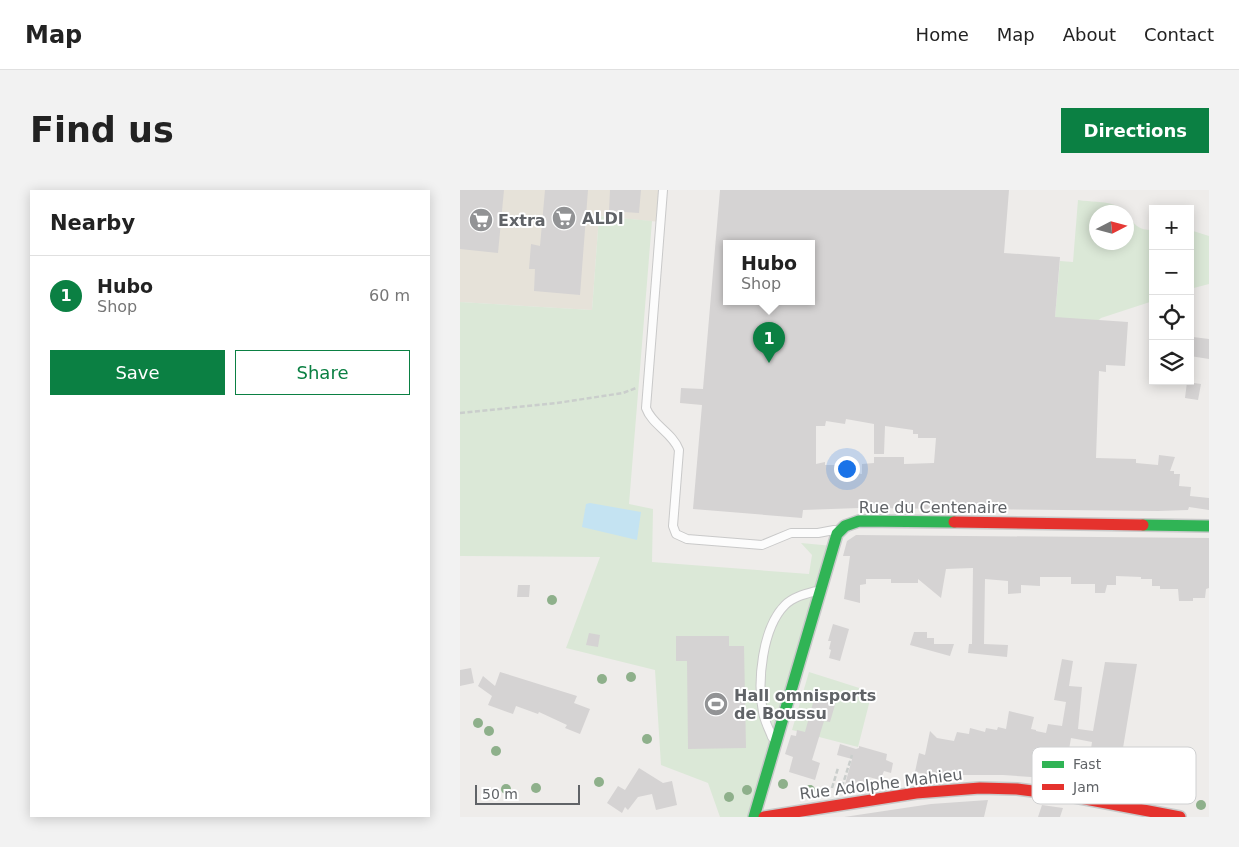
<!DOCTYPE html>
<html lang="en">
<head>
<meta charset="utf-8">
<style>
  body { margin:0; font-family:"DejaVu Sans",sans-serif; background:#f2f2f2; color:#222 }
  .controls { position:absolute; right:15px; top:15px; display:grid; overflow:hidden; border-radius:0px; box-shadow:0 2px 12px #0003 }
  .controls button { width:45px; height:45px; display:grid; place-items:center; padding:0; border:0; border-bottom:1px solid #e0e0e0; background:#fff; color:#222; font:25px sans-serif }
  .compass { position:absolute; left:629px; top:15px; width:45px; height:45px; border-radius:50%; background:#fff; box-shadow:0 2px 12px #0003; rotate:84deg }
  .scale { position:absolute; left:15px; bottom:12px; width:105px; box-sizing:border-box; padding-left:5px; border:2px solid #606367; border-top:0; font-size:14px; line-height:18px; white-space:nowrap; color:#606367; -webkit-text-stroke:4px #fff; paint-order:stroke }
  .you { position:absolute; left:386px; top:278px; width:18px; height:18px; margin:-12px; border:4px solid #fff; border-radius:50%; background:#1a73e8; box-shadow:0 0 0 8px #1a73e833 }
  .badge { display:grid; place-items:center; width:32px; height:32px; border-radius:50%; background:#0b8043; color:#fff; font-size:16px; font-weight:700 }
  .pin { position:absolute; translate:-50% -41px; filter:drop-shadow(0 1px 2px #0008) }
  .pin::after { content:''; position:absolute; top:26px; width:18px; height:15px; background:inherit; clip-path:polygon(0 0,100% 0,50% 100%) }
  .popup { position:absolute; left:263px; top:50px; width:92px; height:65px; box-sizing:border-box; display:grid; place-content:center; border-radius:0px; background:#fff; filter:drop-shadow(0 1px 4px #0005); font-size:16px; white-space:nowrap; color:#767676 }
  .popup b { font-size:19px; color:#222 }
  .popup::after { content:''; position:absolute; left:50%; top:100%; margin-left:-10px; border:10px solid transparent; border-top-color:#fff }
  .list { margin:0; padding:0; list-style:none }
  h2 { display:flex; justify-content:space-between; align-items:center; height:65px; margin:0; padding:0 20px; font-size:21px }
  h2 small { font-size:16px; font-weight:400; color:#767676 }
  .list li { display:grid; grid-template-columns:32px 1fr auto; gap:15px; align-items:center; box-sizing:border-box; height:80px; padding:0 20px; border-top:1px solid #e0e0e0 }
  .list b { display:block; font-size:19px; white-space:nowrap }
  .list p { margin:0; font-size:16px; white-space:nowrap; color:#767676 }
  .list em { font-size:16px; font-style:normal; color:#767676 }
  .actions { display:flex; gap:10px; padding:15px 20px }
  .actions a { flex:1; padding:11px 0; border:1px solid #0b8043; border-radius:0px; text-align:center; font-size:18px; color:#0b8043 }
  .actions .main { background:#0b8043; color:#fff }
  .icon { flex:none; width:28px; height:28px; fill:none; stroke:currentColor; stroke-width:2; stroke-linecap:round; stroke-linejoin:round }
  .map { position:relative; flex:none; width:749px; height:627px; overflow:hidden; border-radius:0px }
  header { display:flex; align-items:center; gap:30px; box-sizing:border-box; height:70px; padding:0 25px; background:#fff; border-bottom:1px solid #e0e0e0 }
  header strong { font-size:24px }
  nav { display:flex; gap:28px; margin-inline-start:auto; font-size:18px }
  .intro { display:flex; align-items:center; justify-content:space-between; box-sizing:border-box; height:120px; padding:0 30px }
  h1 { margin:0; font-size:35px }
  .button { padding:12px 22px; border-radius:0px; background:#0b8043; color:#fff; font-size:18px; font-weight:700 }
  main { display:flex; gap:30px; padding:0 30px }
  aside { flex:1; background:#fff; border-radius:0px; box-shadow:0 2px 12px #0003 }
  .map>svg:first-child { display:block }
</style>
</head>
<body>
<header>
<strong>Map</strong>
<nav><a>Home</a><a>Map</a><a>About</a><a>Contact</a></nav>
</header>
<div class="intro"><h1>Find us</h1><a class="button">Directions</a></div>
<main>
<aside>
<h2>Nearby<small></small></h2>
<ul class="list">
<li><span class="badge">1</span><div><b>Hubo</b><p>Shop</p></div><em>60 m</em></li>
</ul>
<div class="actions"><a class="main">Save</a><a>Share</a></div>
</aside>
<div class="map">
<svg width="749" height="627" viewBox="0 0 749 627">
  <rect width="100%" height="100%" fill="#eeecea"/>
  <path fill="#e6e2d9" d="M 0,0 L 203,0 L 200,32 L 139,26 L 132,120 L 0,112 Z"/>
  <path fill="#dbe8d7" fill-rule="evenodd" d="M 618,10 C 630,12 644,11 655,15 C 674,21 668,41 693,40 L 693,111 L 641,128 L 632,136 L 594,138 L 600,71 L 613,72 ZM 636,22 L 666,22 L 666,52 L 636,52 Z
    M 139,26 L 192,31 L 169,314 L 193,319 L 192,372 L 349,384 L 352,365 L 341,353 L 373,356 L 294,627 L 260,627 L 248,593 L 201,575 L 195,480 L 106,458 L 140,367 L 0,366 L 0,112 L 132,120 Z
    M 730,40 L 749,46 L 749,94 L 730,99 Z
    M 349,482 L 412,502 L 398,557 L 332,540 Z"/>
  <path fill="#c4e3f2" d="M 130,313 L 181,322 L 177,350 L 122,337 L 126,314 Z"/>
  <path fill="#d5d3d3" fill-rule="evenodd" d="M 0,0 L 44,0 L 38,63 L 0,59 Z
    M 85,0 L 128,0 L 120,105 L 74,101 L 75,79 L 69,79 L 71,54 L 80,56 Z
    M 150,0 L 181,0 L 179,23 L 149,21 Z
    M 260,0 L 549,0 L 544,63 L 600,67 L 595,127 L 668,132 L 665,176 L 646,175 L 646,182 L 639,181 L 636,268 L 676,269 L 676,273 L 698,275 L 699,265 L 715,267 L 710,281 L 714,281 L 714,284 L 720,284 L 719,296 L 731,297 L 730,306 L 749,308 L 749,320 L 729,317 L 728,320 L 698,321 L 399,318 L 343,320 L 342,328 L 233,319 L 242,215 L 220,213 L 221,198 L 243,199 ZM 266,54 L 352,54 L 352,112 L 266,112 ZM 386,229 L 414,234 L 414,264 L 424,264 L 425,236 L 453,240 L 453,244 L 458,244 L 458,248 L 476,248 L 474,273 L 444,274 L 444,267 L 414,267 L 414,273 L 402,274 L 402,284 L 379,282 L 379,275 L 365,275 L 365,272 L 356,274 L 356,236 L 365,236 L 366,231 L 385,234 Z
    M 733,147 L 749,149 L 749,169 L 730,166 Z
    M 727,192 L 741,194 L 738,210 L 725,208 Z
    M 396,345 L 749,348 L 749,398 L 746,399 L 745,408 L 733,408 L 733,411 L 719,411 L 718,399 L 700,399 L 700,396 L 692,396 L 692,389 L 681,389 L 681,387 L 656,386 L 656,395 L 647,395 L 645,403 L 635,403 L 635,394 L 611,394 L 611,387 L 580,387 L 580,396 L 561,395 L 561,403 L 548,404 L 548,391 L 525,389 L 524,454 L 548,455 L 547,467 L 508,463 L 509,454 L 512,454 L 513,378 L 486,379 L 481,408 L 458,389 L 458,393 L 431,393 L 431,389 L 406,389 L 406,394 L 400,395 L 400,413 L 384,409 L 390,366 L 383,366 L 387,351 Z
    M 58,395 L 70,395 L 69,407 L 57,407 Z
    M 373,434 L 389,439 L 380,471 L 369,468 L 371,460 L 369,459 L 371,451 L 368,451 Z
    M 454,442 L 467,442 L 467,448 L 474,448 L 474,454 L 494,454 L 490,466 L 450,455 Z
    M 129,443 L 140,445 L 138,457 L 126,455 Z
    M 216,446 L 269,446 L 269,456 L 284,456 L 286,558 L 228,559 L 227,471 L 216,471 Z
    M 602,469 L 613,471 L 609,496 L 622,497 L 618,539 L 633,541 L 645,472 L 677,474 L 662,564 L 631,559 L 632,552 L 611,548 L 606,577 L 618,580 L 616,595 L 590,591 L 590,589 L 571,587 L 543,585 L 471,585 L 455,582 L 459,563 L 465,565 L 470,541 L 477,548 L 494,551 L 497,542 L 509,544 L 510,538 L 525,542 L 526,538 L 537,540 L 538,537 L 546,539 L 549,521 L 574,527 L 571,539 L 576,540 L 576,541 L 586,543 L 588,534 L 602,536 L 606,512 L 594,510 Z
    M 11,478 L 14,493 L 0,496 L 0,480 Z
    M 40,482 L 117,506 L 114,513 L 130,519 L 120,544 L 105,538 L 107,535 L 79,522 L 78,524 L 56,516 L 53,524 L 28,515 L 32,506 L 18,496 L 23,486 L 35,496 Z
    M 356,502 L 377,508 L 370,532 L 364,531 L 352,570 L 360,573 L 355,590 L 329,582 L 333,567 L 325,564 L 331,545 L 336,546 L 337,540 L 345,542 Z
    M 380,554 L 396,559 L 399,558 L 399,556 L 427,564 L 426,570 L 433,573 L 431,583 L 424,581 L 420,590 L 409,587 L 407,596 L 384,598 L 392,569 L 377,565 Z
    M 179,578 L 203,593 L 212,591 L 217,615 L 196,620 L 192,604 L 178,607 L 168,620 L 165,617 L 162,623 L 147,613 L 158,596 L 165,600 Z
    M 669,590 L 681,592 L 680,607 L 667,604 Z
    M 528,610 L 524,627 L 384,627 L 471,614 Z
    M 582,615 L 603,618 L 600,627 L 578,627 Z"/>
  <g fill="none" stroke-linecap="round" stroke-linejoin="round">
    <g stroke="#c9c9c9" stroke-width="10">
      <path id="lane" d="M 203,0 L 186,218 C 192,235 213,243 219,260 L 213,336 L 216,344 L 227,349 L 302,355 L 331,343 L 358,343 L 374,340
        M 312,547 C 309,539 304,530 303,522 C 297,492 302,438 325,415 C 333,407 345,404 356,401"/>
    </g>
    <g stroke="#c8c9c9" stroke-width="14">
      <path id="fast" d="M 683,335 L 749,336
        M 294,627 L 377,344 L 385,336 L 399,331 L 494,332"/>
    </g>
    <g stroke="#c8c9c9" stroke-width="14">
      <path id="jam" d="M 494,332 L 683,335
        M 304,627 L 456,603 L 520,598 L 557,599 L 604,605 L 720,627"/>
    </g>
    <path stroke="#cacecc" stroke-width="2.5" stroke-dasharray="5 2.5" stroke-linecap="butt" d="M 690,112 L 693,111
      M 0,223 L 97,213 L 163,203 L 176,198
      M 382,597 L 392,565
      M 372,598 L 378,578"/>
    <use href="#lane" stroke="#fcfcfc" stroke-width="8"/>
    <use href="#fast" stroke="#30b455" stroke-width="11"/>
    <use href="#jam" stroke="#e5322d" stroke-width="11"/>
  </g>
  <g fill="#8eb08b">
    <circle cx="92" cy="410" r="5"/>
    <circle cx="171" cy="487" r="5"/>
    <circle cx="142" cy="489" r="5"/>
    <circle cx="18" cy="533" r="5"/>
    <circle cx="29" cy="541" r="5"/>
    <circle cx="187" cy="549" r="5"/>
    <circle cx="36" cy="561" r="5"/>
    <circle cx="139" cy="592" r="5"/>
    <circle cx="323" cy="594" r="5"/>
    <circle cx="76" cy="598" r="5"/>
    <circle cx="46" cy="599" r="5"/>
    <circle cx="287" cy="600" r="5"/>
    <circle cx="350" cy="600" r="5"/>
    <circle cx="269" cy="607" r="5"/>
    <circle cx="741" cy="615" r="5"/>
  </g>
  <defs>
    <g id="supermarket-disc" transform="scale(1.25)"><circle r="9.5" fill="#929395" stroke="#fff"/><path d="M-6-5.5h2.5l.6 2H6L4.5 2H-2.5L-4.4-4H-6ZM-1.5 3.2a1.3 1.3 0 1 0 .1 0ZM3 3.2a1.3 1.3 0 1 0 .1 0Z" fill="#fff"/></g>
    <g id="stadium-disc" transform="scale(1.25)"><circle r="9.5" fill="#929395" stroke="#fff"/><path d="M0-5a6.5 5 0 1 0 0 10a6.5 5 0 1 0 0-10ZM-3.5-1.8h7v3.6h-7Z" fill="#fff"/></g>
  </defs>
  <g fill-rule="evenodd">
    <use href="#supermarket-disc" x="104" y="28"/>
    <use href="#supermarket-disc" x="21" y="30"/>
    <use href="#stadium-disc" x="256" y="514"/>
  </g>
  <g text-anchor="middle" dominant-baseline="central" stroke-width="4" stroke-linejoin="round" paint-order="stroke">
    <g font-size="16" font-weight="bold" fill="#606367" stroke="#fff" text-anchor="start">
      <text x="122" y="28">ALDI</text>
      <text x="38" y="30">Extra</text>
      <text x="274" y="505">Hall omnisports<tspan x="274" dy="18">de Boussu</tspan></text>
    </g>
    <g font-size="16" fill="#606367" stroke="#fff">
      <text x="473" y="317">Rue du Centenaire</text>
      <text transform="translate(421 594) rotate(-7)">Rue Adolphe Mahieu</text>
    </g>
  </g>
  <rect x="572" y="557" width="164" height="57" rx="8" fill="#fff" stroke="#cfd0d1" stroke-width="1"/>
  <rect x="582" y="571" width="22" height="7" fill="#30b455"/>
  <rect x="582" y="594" width="22" height="6" fill="#e5322d"/>
  <g font-size="14" fill="#606367">
    <text x="613" y="579">Fast</text>
    <text x="613" y="602">Jam</text>
  </g>
</svg>
<div class="controls">
<button>+</button>
<button>−</button>
<button><svg class="icon" aria-label="locate" viewBox="0 0 24 24"><circle cx="12" cy="12" r="6"/><path d="M12 2v4M12 18v4M2 12h4M18 12h4"/></svg></button>
<button><svg class="icon" aria-label="layers" viewBox="0 0 24 24"><path d="M12 4l9 5-9 5-9-5zM3 14l9 5 9-5"/></svg></button>
</div>
<svg class="compass" viewBox="-18 -18 36 36"><path d="M0-13l5 13h-10z" fill="#e53935"/><path d="M0 13l5-13h-10z" fill="#767676"/></svg>
<div class="scale">50 m</div>
<div class="you"></div>
<div class="pin badge" style="left:309px;top:173px">1</div>
<div class="popup"><b>Hubo</b>Shop</div>
</div>
</main>
</body>
</html>
